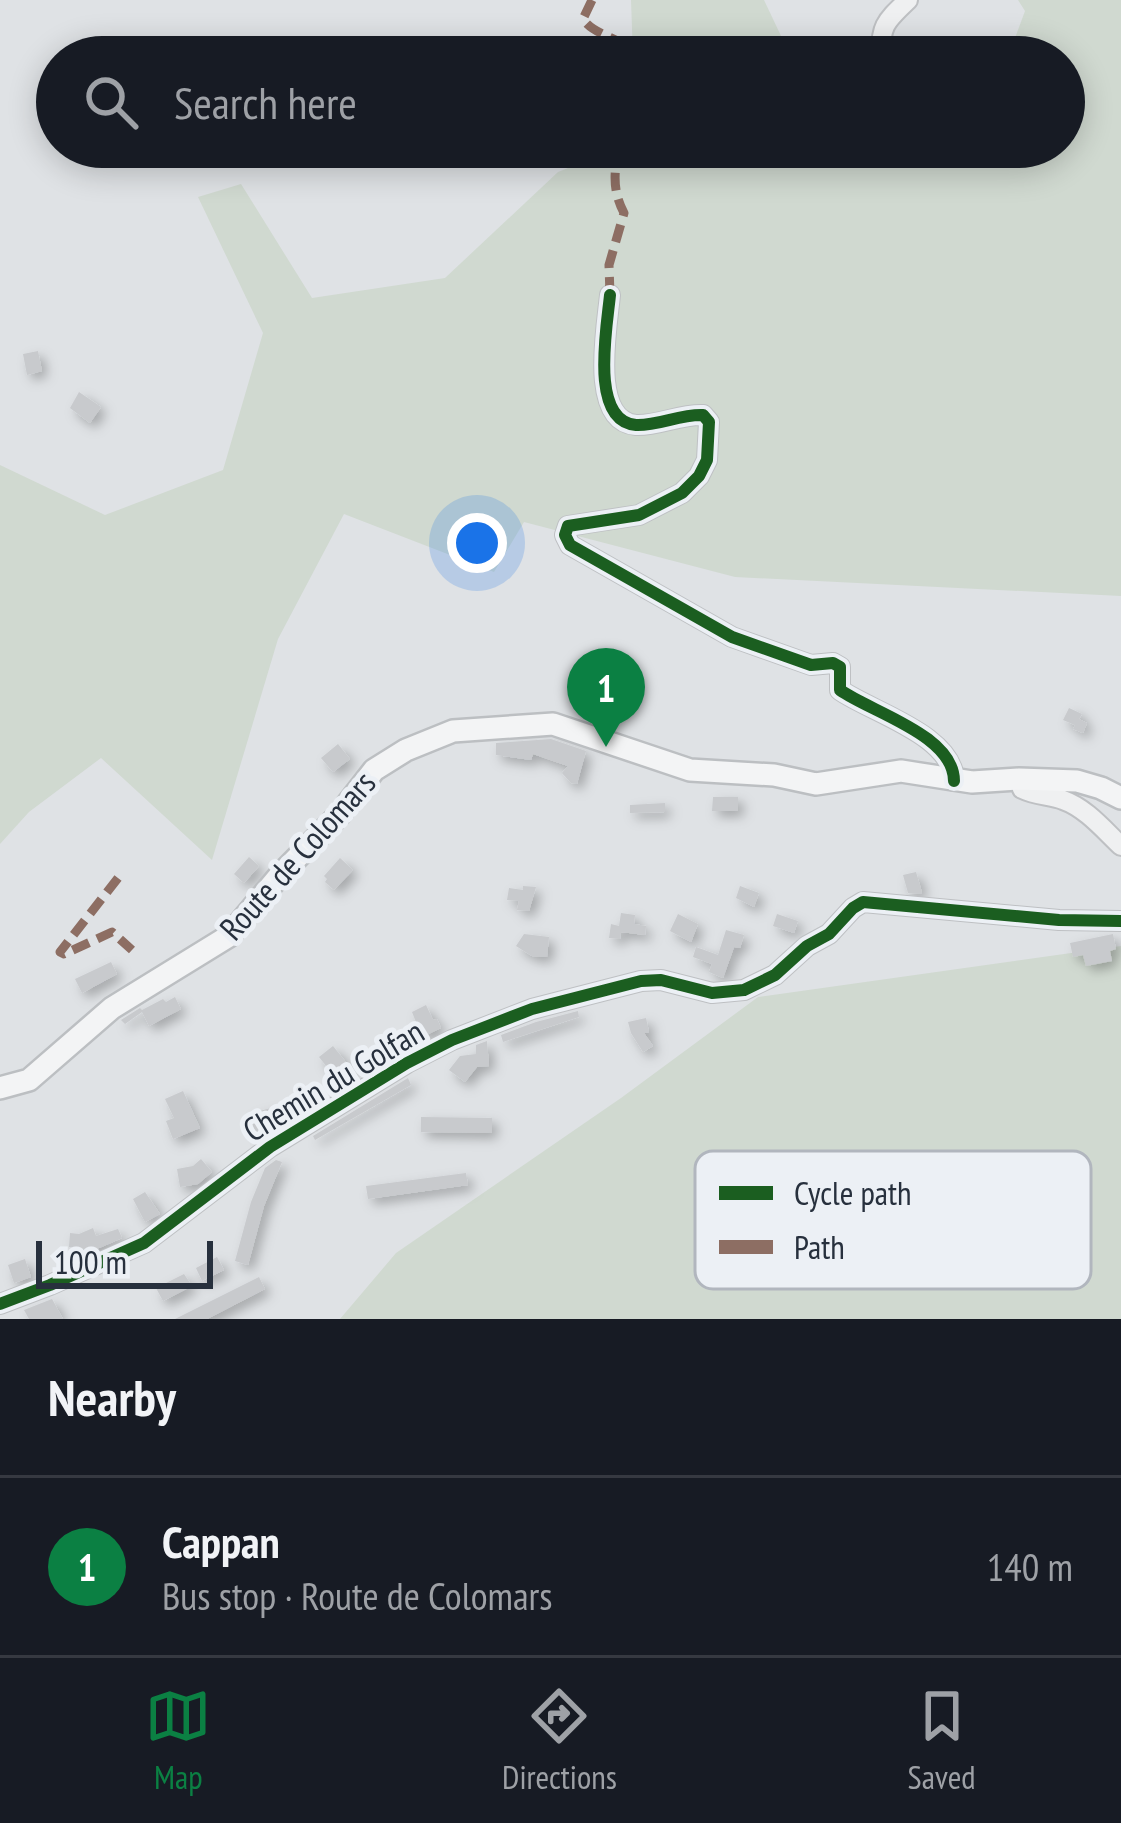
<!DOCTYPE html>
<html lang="en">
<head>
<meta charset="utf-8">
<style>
  body { margin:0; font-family:"PT Sans Narrow",sans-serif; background:#242831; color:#f1f3f6 }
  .scale { position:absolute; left:36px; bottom:30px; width:177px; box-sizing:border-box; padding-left:12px; border:6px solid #27303d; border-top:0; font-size:33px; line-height:42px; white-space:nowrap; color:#27303d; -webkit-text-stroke:9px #ecf0f5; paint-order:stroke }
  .you { position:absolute; left:477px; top:543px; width:42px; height:42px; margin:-30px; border:9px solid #fff; border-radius:50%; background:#1a73e8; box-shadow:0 0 0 18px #1a73e833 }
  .badge { display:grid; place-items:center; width:78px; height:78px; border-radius:50%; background:#0b8043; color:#fff; font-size:39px; font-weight:700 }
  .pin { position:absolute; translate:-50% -99px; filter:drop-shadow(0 3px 6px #0008) }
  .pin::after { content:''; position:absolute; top:63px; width:42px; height:36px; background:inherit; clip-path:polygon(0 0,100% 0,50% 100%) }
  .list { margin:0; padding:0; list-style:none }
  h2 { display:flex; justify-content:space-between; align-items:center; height:156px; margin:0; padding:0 48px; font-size:51px }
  h2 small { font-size:39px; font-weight:400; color:#9ea1a6 }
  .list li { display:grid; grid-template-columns:78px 1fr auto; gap:36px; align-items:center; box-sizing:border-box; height:180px; padding:0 48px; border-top:3px solid #363941 }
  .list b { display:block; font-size:45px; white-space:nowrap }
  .list p { margin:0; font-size:39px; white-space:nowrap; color:#9ea1a6 }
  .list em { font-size:39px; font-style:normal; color:#9ea1a6 }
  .icon { flex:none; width:66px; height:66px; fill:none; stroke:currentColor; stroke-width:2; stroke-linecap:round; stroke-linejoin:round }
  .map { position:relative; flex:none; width:1121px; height:1319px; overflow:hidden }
  .search { position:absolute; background:#171b24; box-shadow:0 6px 30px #0003; left:36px; right:36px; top:36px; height:132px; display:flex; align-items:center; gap:30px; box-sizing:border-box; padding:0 42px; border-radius:66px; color:#9ea1a6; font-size:45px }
  .sheet { height:336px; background:#171b24 }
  nav { display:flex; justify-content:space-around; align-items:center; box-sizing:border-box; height:168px; border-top:3px solid #363941; background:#171b24; font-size:33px; color:#9ea1a6 }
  nav a { display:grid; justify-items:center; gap:6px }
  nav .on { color:#0b8043 }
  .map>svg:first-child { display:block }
</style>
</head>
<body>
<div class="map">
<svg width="1121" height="1319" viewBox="0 0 1121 1319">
  <defs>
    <filter id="shadow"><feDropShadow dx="5.5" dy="5.5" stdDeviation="6" flood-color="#0004"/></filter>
  </defs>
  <rect width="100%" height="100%" fill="#dfe2e5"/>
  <path fill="#d0d9d0" d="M 764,0 L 791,57 L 633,57 L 631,0 Z
    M 1018,0 L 1121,0 L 1121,596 L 735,577 L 524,522 L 494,572 L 344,514 L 278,639 L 212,860 L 101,758 L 29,812 L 0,844 L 0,465 L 105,515 L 223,470 L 263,333 L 198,197 L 241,184 L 312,298 L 445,278 L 558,172 L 621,147 L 826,147 L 829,161 L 913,155 L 925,147 L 1064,147 L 1064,57 L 1008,57 L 1025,11 Z
    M 1121,946 L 1121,1319 L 340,1319 L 396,1253 L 621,1098 L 758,997 Z"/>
  <path fill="#c8cacd" filter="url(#shadow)" d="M 38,351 L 42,371 L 27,375 L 23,354 Z
    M 79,392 L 101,407 L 90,423 L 70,408 Z
    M 1069,708 L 1082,714 L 1079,719 L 1087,723 L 1083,733 L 1073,729 L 1075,725 L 1063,720 Z
    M 551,739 L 586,751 L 577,784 L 571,783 L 562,773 L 568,766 L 533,754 L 531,760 L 496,755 L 496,743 Z
    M 338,744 L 350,759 L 333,772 L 321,758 Z
    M 713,797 L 738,797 L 738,811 L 712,811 Z
    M 665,803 L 665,812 L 630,813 L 630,805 Z
    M 249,857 L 259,866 L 244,883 L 234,874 Z
    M 340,858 L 353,870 L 334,890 L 325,882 L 327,879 L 324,876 Z
    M 916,872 L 921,889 L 922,894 L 908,893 L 903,875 Z
    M 523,886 L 536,887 L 529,911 L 517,910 L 519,901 L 507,900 L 509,888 L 523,890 Z
    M 740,886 L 759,893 L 754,907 L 736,898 Z
    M 621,913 L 635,915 L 634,924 L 646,926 L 645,935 L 621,932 L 620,939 L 609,938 L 611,924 L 619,926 Z
    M 678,914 L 698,924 L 691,942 L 670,931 Z
    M 777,914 L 798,921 L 794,933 L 773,926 Z
    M 726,930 L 744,935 L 740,948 L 734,947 L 723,978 L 709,972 L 712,964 L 693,957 L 696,947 L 718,955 Z
    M 524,934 L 549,937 L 547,957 L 532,956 L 516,946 Z
    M 1113,934 L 1116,949 L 1110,951 L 1112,961 L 1086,966 L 1083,955 L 1073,957 L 1070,943 Z
    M 111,962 L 117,974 L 82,993 L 75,979 Z
    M 175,997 L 181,1009 L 149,1026 L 142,1012 L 125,1024 L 121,1020 L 140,1008 L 142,1010 L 163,999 L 166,1002 Z
    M 426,1005 L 433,1020 L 437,1019 L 441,1028 L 422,1037 L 412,1012 Z
    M 578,1011 L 579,1017 L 503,1042 L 501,1035 L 536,1022 Z
    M 646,1018 L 649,1032 L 644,1033 L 653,1046 L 643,1052 L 631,1033 L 628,1022 Z
    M 487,1041 L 489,1066 L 477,1067 L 465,1082 L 449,1070 L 460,1056 L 476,1054 L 476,1045 Z
    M 333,1046 L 353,1071 L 339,1082 L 319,1057 Z
    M 408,1078 L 411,1085 L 315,1140 L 313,1136 Z
    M 183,1091 L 200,1128 L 173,1139 L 166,1121 L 174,1118 L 165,1099 Z
    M 278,1106 L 282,1120 L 274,1122 L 276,1127 L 256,1135 L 249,1114 Z
    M 421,1117 L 492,1118 L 492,1133 L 421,1132 Z
    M 201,1159 L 212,1172 L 198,1184 L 180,1187 L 177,1169 L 193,1166 Z
    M 276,1160 L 282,1162 L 264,1206 L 248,1265 L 235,1261 L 251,1202 L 265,1168 Z
    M 466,1173 L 468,1185 L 368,1199 L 366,1186 Z
    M 145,1192 L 160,1214 L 145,1222 L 133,1199 Z
    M 93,1228 L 96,1236 L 118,1229 L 122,1238 L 90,1252 L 89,1249 L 69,1247 L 70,1233 L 79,1234 Z
    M 217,1257 L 224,1270 L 202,1281 L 196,1268 Z
    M 25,1259 L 31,1277 L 14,1283 L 8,1265 Z
    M 184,1274 L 192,1286 L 163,1301 L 156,1288 Z
    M 259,1277 L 265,1289 L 207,1319 L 175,1319 Z
    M 52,1299 L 63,1319 L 29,1319 L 24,1310 Z"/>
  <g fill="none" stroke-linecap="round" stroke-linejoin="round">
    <g stroke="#bec0c3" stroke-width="22">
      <path id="minor" d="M 881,57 C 880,25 886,21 908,0
        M 885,147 L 886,150
        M 610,295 C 607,327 589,421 636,425 C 658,426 680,414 703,415 L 709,422 L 707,460 L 699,476 L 682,493 L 639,515 L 568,526 L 565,535 L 570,545 L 732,637 L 811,665 L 833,663 L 840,667 L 840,690 C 871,712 954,735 954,781
        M 1019,779 L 1022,789 C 1036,796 1050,795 1063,800 C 1086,808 1104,830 1121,846
        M 0,1304 L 50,1285 L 144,1243 L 270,1147 L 407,1063 L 452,1040 L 532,1009 L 641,981 L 661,980 L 712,993 L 744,990 L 775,975 L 807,946 L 829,934 L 853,908 L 863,902 L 1059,920 L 1121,921"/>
    </g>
    <g stroke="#bcbfc2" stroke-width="26">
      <path id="major" d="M 0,1088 L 29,1080 L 112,1008 L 229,936 L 280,875 L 340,814 L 374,770 L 406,750 L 453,731 L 553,724 L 690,770 L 774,775 L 816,784 L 901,771 L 972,782 L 1019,779 L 1077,781 L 1101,788 L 1121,798"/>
    </g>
    <use href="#minor" stroke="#eff0f1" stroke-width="18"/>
    <use href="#major" stroke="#f3f4f5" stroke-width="21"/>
    <path stroke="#8d6e63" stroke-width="9" stroke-dasharray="18 9" stroke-linecap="butt" d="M 592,0 L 583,19 C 593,34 614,36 628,48 L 628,57
      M 610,295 L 609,265 L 624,213 C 612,190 614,172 619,147
      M 118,878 L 60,952 L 64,954 L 112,932 L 132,950"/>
    <g stroke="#ecf0f5" stroke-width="20">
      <path id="cycleway" d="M 610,295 C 607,327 589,421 636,425 C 658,426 680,414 703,415 L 709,422 L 707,460 L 699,476 L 682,493 L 639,515 L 568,526 L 565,535 L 570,545 L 732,637 L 811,665 L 833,663 L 840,667 L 840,690 C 871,712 954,735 954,781
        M 0,1304 L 50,1285 L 144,1243 L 270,1147 L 407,1063 L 452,1040 L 532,1009 L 641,981 L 661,980 L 712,993 L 744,990 L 775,975 L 807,946 L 829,934 L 853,908 L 863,902 L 1059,920 L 1121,921"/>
    </g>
    <use href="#cycleway" stroke="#1b5e20" stroke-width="12"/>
  </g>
  <g text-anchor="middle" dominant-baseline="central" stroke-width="10" stroke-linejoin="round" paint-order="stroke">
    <g font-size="33" fill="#27303d" stroke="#ecf0f5">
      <text transform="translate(297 855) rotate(-48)">Route de Colomars</text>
      <text transform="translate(333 1080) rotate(-31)">Chemin du Golfan</text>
    </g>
  </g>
  <rect x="695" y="1151" width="396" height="138" rx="18" fill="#ecf0f5" stroke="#b1b6be" stroke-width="3"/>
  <rect x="719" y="1186" width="54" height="14" fill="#1b5e20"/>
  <rect x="719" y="1240" width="54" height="14" fill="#8d6e63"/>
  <g font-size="33" fill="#27303d">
    <text x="794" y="1205">Cycle path</text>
    <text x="794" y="1259">Path</text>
  </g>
</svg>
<div class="scale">100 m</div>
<div class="you"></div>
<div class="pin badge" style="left:606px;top:747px">1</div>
<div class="search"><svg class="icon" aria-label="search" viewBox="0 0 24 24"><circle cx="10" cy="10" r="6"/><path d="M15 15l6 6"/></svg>Search here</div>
</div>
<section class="sheet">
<h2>Nearby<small></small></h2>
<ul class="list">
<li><span class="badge">1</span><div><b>Cappan</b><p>Bus stop · Route de Colomars</p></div><em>140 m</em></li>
</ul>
</section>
<nav>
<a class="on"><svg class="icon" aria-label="map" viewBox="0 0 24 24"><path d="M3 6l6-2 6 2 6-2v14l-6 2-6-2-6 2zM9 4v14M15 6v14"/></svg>Map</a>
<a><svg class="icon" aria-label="directions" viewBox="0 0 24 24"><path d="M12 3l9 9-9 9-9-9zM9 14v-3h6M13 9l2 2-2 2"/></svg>Directions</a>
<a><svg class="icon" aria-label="saved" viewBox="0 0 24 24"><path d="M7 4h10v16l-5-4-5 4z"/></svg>Saved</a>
</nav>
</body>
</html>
